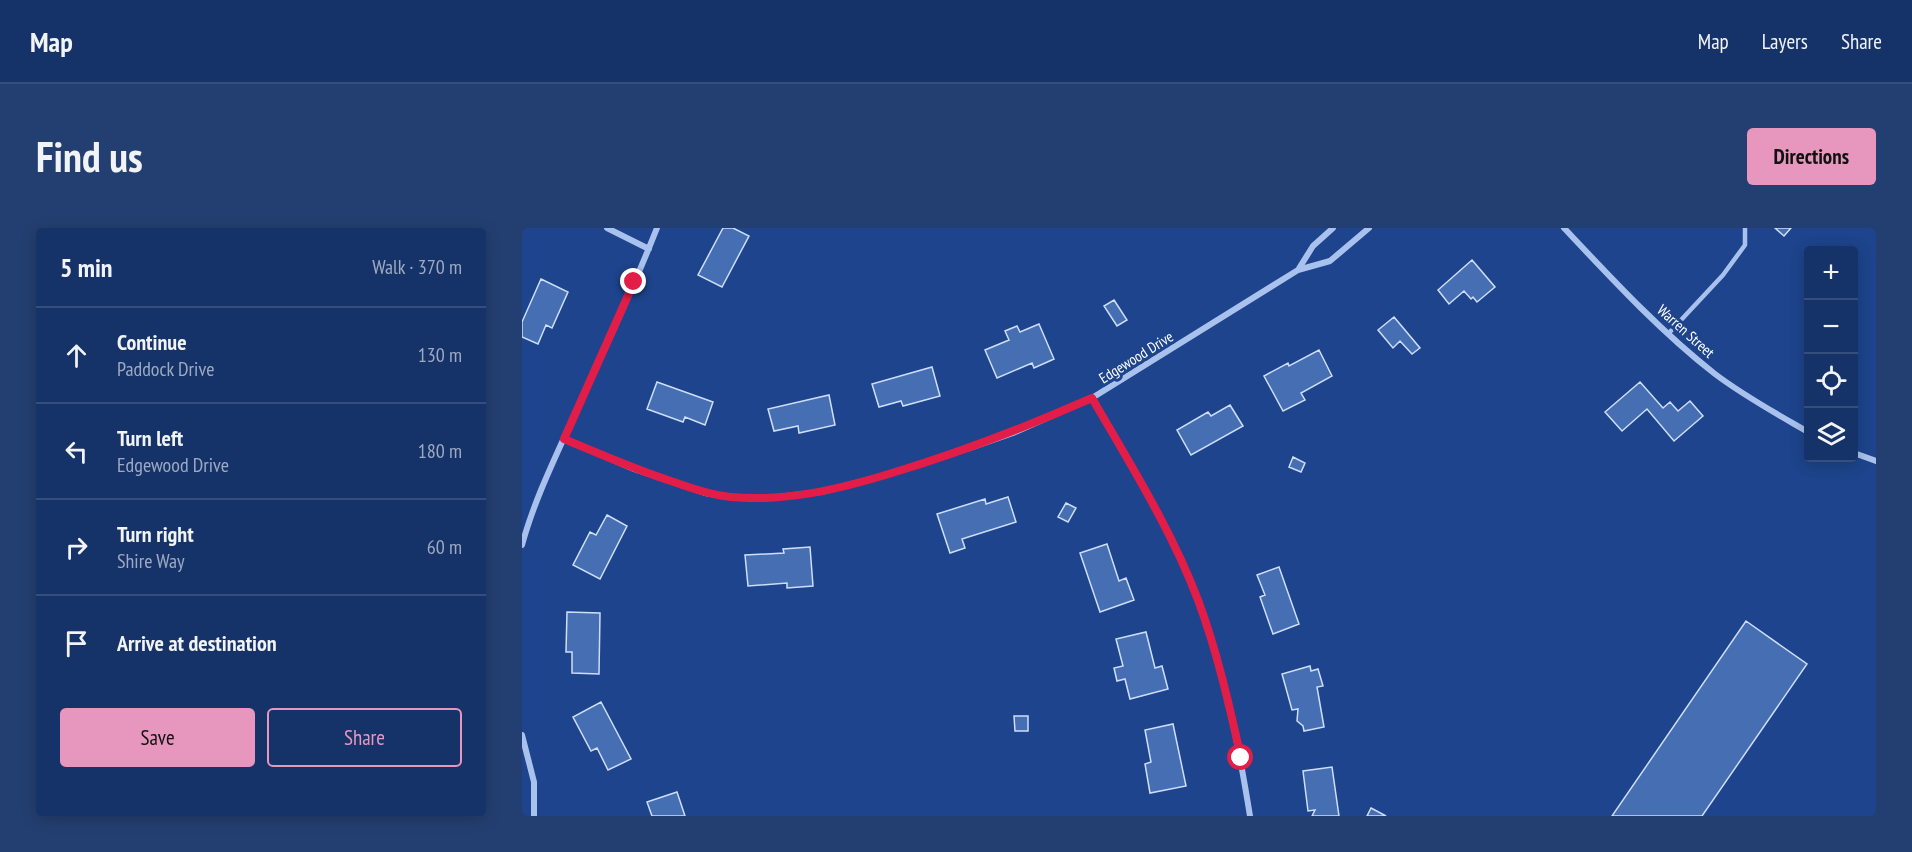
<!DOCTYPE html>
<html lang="en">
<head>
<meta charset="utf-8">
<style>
  body { margin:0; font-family:"PT Sans Narrow",sans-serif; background:#233f71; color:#f1f3f6 }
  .controls { position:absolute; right:18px; top:18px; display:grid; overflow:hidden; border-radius:6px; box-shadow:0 3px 15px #0003 }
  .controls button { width:54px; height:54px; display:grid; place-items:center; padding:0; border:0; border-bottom:2px solid #354e7d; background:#163369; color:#f1f3f6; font:30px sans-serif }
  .stop { position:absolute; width:18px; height:18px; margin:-14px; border:4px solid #e11d48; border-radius:50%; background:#fff }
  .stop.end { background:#e11d48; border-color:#fff; box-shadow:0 2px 6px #0008 }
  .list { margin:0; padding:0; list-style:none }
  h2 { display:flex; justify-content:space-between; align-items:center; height:78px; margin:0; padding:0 24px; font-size:26px }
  h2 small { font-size:20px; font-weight:400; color:#9eaac0 }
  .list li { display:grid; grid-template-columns:39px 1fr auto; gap:18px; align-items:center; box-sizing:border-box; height:96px; padding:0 24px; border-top:2px solid #354e7d }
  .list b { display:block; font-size:22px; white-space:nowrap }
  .list p { margin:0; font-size:20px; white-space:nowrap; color:#9eaac0 }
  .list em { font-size:20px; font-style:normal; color:#9eaac0 }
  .actions { display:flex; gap:12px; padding:18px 24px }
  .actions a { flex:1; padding:14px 0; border:2px solid #e797bd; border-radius:6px; text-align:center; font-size:21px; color:#e797bd }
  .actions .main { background:#e797bd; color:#111 }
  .icon { flex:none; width:33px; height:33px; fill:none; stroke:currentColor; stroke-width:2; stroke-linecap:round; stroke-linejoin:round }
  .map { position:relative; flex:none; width:1354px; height:588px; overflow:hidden; border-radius:6px }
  header { display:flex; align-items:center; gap:36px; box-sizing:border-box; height:84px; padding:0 30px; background:#163369; border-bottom:2px solid #354e7d }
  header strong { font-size:28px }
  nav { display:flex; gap:33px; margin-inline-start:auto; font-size:21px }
  .intro { display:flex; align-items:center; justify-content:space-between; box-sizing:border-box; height:144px; padding:0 36px }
  h1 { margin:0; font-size:42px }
  .button { padding:15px 27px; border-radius:6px; background:#e797bd; color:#111; font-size:21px; font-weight:700 }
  main { display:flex; gap:36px; padding:0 36px }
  aside { flex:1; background:#163369; border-radius:6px; box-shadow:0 3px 15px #0003 }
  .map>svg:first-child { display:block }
</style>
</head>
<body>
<header>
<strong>Map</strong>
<nav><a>Map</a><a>Layers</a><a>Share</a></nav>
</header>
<div class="intro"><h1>Find us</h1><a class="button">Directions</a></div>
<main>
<aside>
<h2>5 min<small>Walk · 370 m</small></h2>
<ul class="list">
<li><svg class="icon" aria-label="ahead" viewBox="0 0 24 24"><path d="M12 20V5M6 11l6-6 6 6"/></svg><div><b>Continue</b><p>Paddock Drive</p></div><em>130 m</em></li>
<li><svg class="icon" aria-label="left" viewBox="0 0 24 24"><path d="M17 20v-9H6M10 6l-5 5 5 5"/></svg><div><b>Turn left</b><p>Edgewood Drive</p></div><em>180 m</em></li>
<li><svg class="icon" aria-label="right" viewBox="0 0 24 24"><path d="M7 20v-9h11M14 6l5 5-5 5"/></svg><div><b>Turn right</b><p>Shire Way</p></div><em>60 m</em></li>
<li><svg class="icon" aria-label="arrive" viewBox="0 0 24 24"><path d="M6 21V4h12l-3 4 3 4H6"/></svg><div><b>Arrive at destination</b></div></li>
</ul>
<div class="actions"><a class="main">Save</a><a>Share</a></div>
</aside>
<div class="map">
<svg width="1354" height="588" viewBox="0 0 1354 588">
  <rect width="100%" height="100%" fill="#1d448c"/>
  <path fill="#456eb3" stroke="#cedef9" stroke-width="1.5" d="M 201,0 L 211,0 L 227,8 L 200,59 L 176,47 Z
    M 1253,0 L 1269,0 L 1262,8 Z
    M 950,32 L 973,59 L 955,74 L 951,69 L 949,71 L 942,63 L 927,76 L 916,62 Z
    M 19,51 L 46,64 L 30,100 L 24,97 L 16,116 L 0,109 L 0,94 Z
    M 592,72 L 605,92 L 595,98 L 582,78 Z
    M 872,89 L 898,120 L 890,126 L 878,113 L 871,120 L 856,102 Z
    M 517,96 L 532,131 L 512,140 L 510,135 L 475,150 L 463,122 L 487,112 L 483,103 L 495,98 L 498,104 Z
    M 797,122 L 810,148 L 779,165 L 783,172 L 761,183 L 742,148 L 766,135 L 767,138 Z
    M 410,139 L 418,168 L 381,178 L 379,173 L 357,179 L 350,156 Z
    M 135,154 L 191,174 L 183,197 L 163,189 L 161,194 L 125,181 Z
    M 1118,154 L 1141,180 L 1148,174 L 1156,183 L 1168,173 L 1181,188 L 1152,213 L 1125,181 L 1100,203 L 1083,184 Z
    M 307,167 L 313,197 L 277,205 L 276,198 L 252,203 L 246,181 Z
    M 708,177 L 721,198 L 669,227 L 655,202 L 686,184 L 689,188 Z
    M 771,229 L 783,235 L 779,244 L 767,239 Z
    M 486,269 L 494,294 L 440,311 L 443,320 L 428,325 L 415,286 L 463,271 L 464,276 Z
    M 544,275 L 554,280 L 546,294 L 536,289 Z
    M 85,287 L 105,298 L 78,351 L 51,337 L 68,304 L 74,307 Z
    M 585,316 L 597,353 L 604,350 L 612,372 L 578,384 L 558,325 Z
    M 288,319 L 291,358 L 265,360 L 265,355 L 226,358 L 223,327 L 262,325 L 261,321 Z
    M 757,339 L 777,396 L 751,406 L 738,369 L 743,367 L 735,347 Z
    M 45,384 L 78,385 L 77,446 L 50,445 L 50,424 L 44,424 Z
    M 1224,393 L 1285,436 L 1180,588 L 1090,588 Z
    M 624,404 L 633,440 L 640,438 L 646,461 L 608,471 L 603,451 L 595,453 L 592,440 L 601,438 L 594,411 Z
    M 788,438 L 789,443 L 796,441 L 801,458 L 795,459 L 802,499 L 782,503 L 781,498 L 775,493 L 776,481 L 770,482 L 760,446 Z
    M 79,474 L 109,531 L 86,542 L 75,520 L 69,523 L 51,489 Z
    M 492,488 L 506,488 L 506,503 L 493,503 Z
    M 651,496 L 664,558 L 628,565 L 623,536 L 629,534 L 623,502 Z
    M 810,539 L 817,588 L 790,588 L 793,582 L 786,583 L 781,543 Z
    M 155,564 L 163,588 L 130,588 L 125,574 Z
    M 849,580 L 864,588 L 845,588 Z"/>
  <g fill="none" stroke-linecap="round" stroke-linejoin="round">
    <path stroke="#a9c2ed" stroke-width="4.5" d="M 1146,106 L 1201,47 L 1223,17 L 1223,0"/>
    <path stroke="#a9c2ed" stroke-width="6" d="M 85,0 L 127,21
      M 1042,0 C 1090,51 1138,103 1193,146 C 1222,168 1255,186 1286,204
      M 776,42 L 791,18 L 811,0
      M 570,170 C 608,236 649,301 676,372 C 702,442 716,514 728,588
      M 42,211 L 112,241 L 183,265 L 208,269 L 237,271 L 299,264 L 353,250 L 448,220 L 491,205 L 570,170 L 776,42 L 808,33 L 847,0
      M 1332,225 L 1354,233
      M 0,317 C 12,273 32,232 51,190 C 80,127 110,64 135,0
      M 0,507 L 12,554 L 12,588"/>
  </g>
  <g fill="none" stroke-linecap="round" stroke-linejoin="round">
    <path stroke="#e11d48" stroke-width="8" d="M 112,54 L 42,211 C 78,226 114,242 152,254 C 171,261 189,267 209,269 C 264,274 318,261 370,245 C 440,224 504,199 570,170 C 608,236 649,301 676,372 C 695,423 707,476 719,530"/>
  </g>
  <g text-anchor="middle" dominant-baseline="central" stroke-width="6" stroke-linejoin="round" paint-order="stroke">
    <g font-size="15" fill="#fff" stroke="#1d448c">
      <text transform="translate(1164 103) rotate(42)">Warren Street</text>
      <text transform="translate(614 129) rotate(-32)">Edgewood Drive</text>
    </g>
  </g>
</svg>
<div class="controls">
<button>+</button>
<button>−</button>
<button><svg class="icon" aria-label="locate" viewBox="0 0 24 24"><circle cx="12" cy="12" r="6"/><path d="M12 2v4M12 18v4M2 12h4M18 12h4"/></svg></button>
<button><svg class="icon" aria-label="layers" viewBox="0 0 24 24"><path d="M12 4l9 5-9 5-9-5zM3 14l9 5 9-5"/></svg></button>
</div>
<div class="stop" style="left:719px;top:530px"></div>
<div class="stop end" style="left:112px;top:54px"></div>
</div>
</main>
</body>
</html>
